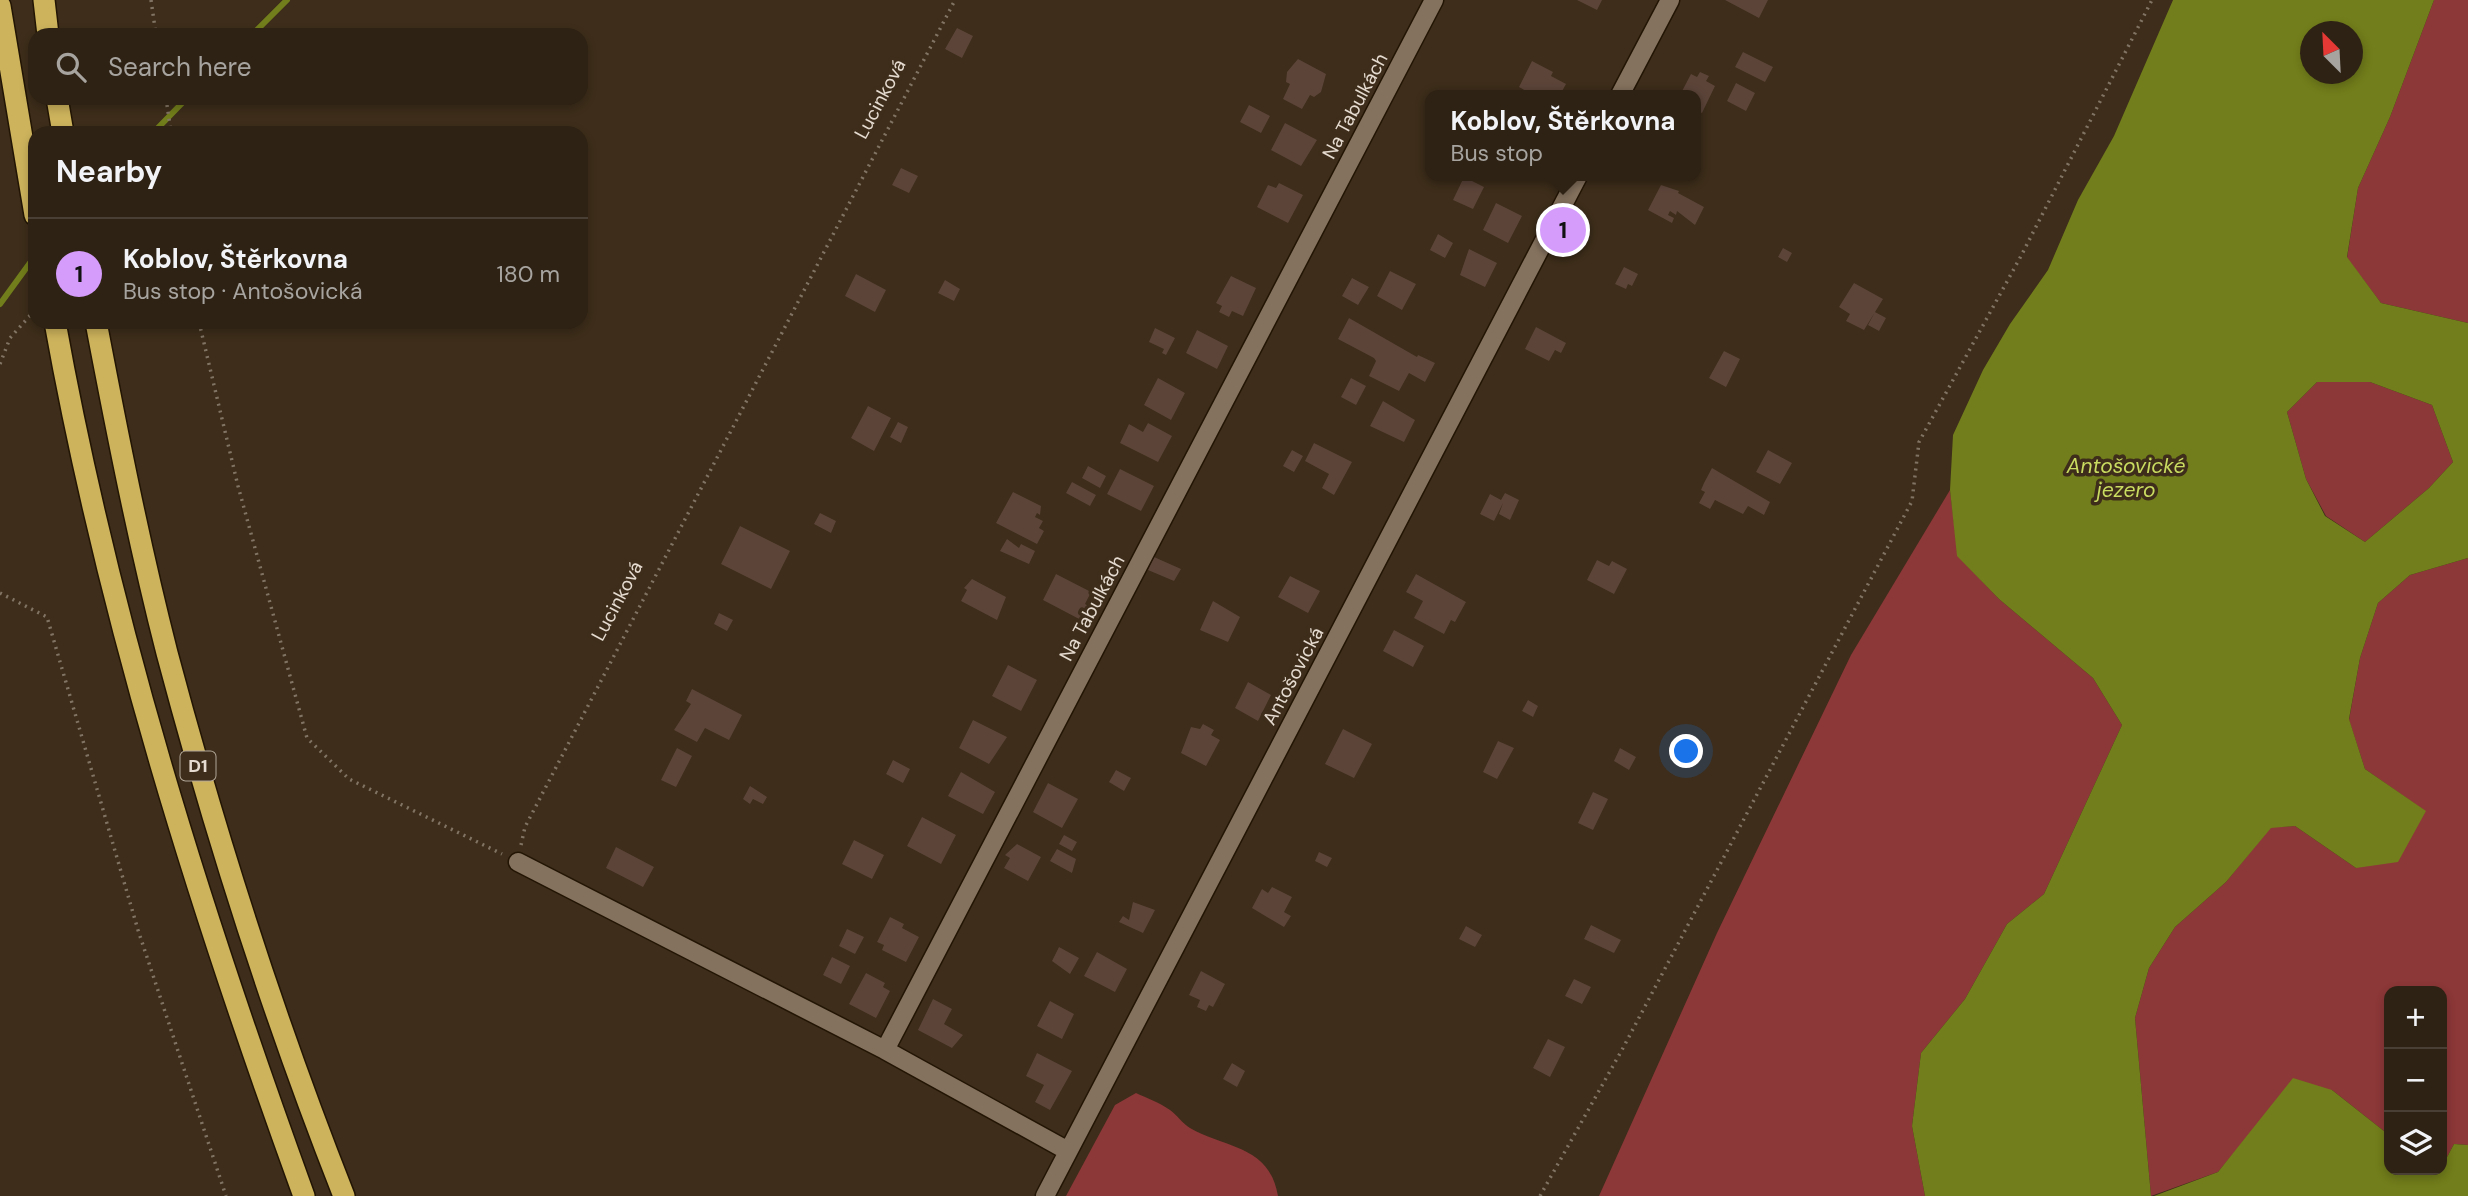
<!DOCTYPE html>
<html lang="en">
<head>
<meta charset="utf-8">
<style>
  body { margin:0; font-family:"DM Sans",sans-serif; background:#362a1d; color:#f1f3f6 }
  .controls { position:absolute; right:21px; bottom:21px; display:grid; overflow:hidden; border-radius:14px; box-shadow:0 4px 10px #0003 }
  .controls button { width:63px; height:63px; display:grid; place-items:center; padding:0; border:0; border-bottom:2px solid #493f34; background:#2e2214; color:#f1f3f6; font:35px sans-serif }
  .compass { position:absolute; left:2300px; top:21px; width:63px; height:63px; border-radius:50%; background:#2e2214; box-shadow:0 4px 10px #0003; rotate:336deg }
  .you { position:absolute; left:1687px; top:752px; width:24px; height:24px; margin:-18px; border:5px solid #fff; border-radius:50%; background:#1a73e8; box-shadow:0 0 0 10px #1a73e833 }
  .badge { display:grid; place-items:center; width:46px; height:46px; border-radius:50%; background:#d59cfb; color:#111; font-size:23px; font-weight:700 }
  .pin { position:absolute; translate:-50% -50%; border:4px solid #fff; box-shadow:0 2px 7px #0006 }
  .popup { position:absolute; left:1425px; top:90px; width:276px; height:91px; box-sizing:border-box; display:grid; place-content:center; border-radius:14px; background:#2e2214; filter:drop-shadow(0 2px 5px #0005); font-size:23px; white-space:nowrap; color:#a7a4a0 }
  .popup b { font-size:26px; color:#f1f3f6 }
  .popup::after { content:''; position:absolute; left:50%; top:100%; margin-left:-14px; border:14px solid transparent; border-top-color:#2e2214 }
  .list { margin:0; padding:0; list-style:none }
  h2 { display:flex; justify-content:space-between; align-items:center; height:91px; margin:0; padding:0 28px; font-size:30px }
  h2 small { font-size:23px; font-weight:400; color:#a7a4a0 }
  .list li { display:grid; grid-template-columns:46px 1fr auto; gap:21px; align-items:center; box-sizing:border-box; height:112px; padding:0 28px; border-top:2px solid #493f34 }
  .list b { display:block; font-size:26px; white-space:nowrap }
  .list p { margin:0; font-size:23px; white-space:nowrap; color:#a7a4a0 }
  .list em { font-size:23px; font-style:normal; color:#a7a4a0 }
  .icon { flex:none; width:38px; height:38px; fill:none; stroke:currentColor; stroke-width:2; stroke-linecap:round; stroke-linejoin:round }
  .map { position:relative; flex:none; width:2468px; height:1196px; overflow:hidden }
  .search { position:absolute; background:#2e2214; box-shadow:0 4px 10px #0003; left:28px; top:28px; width:560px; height:77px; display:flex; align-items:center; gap:18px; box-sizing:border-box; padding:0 24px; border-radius:21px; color:#a7a4a0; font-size:26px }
  .panel { position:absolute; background:#2e2214; box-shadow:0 4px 10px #0003; left:28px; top:126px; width:560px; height:203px; border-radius:21px }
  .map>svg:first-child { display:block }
</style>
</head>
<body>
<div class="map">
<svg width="2468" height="1196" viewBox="0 0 2468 1196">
  <rect width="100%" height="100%" fill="#3d2d1a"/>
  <path fill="#8c3738" d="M 2434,0 L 2468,0 L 2468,323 L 2381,303 L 2347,258 L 2358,188 L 2390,117 Z
    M 2317,382 L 2370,382 L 2432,405 L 2453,462 L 2429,488 L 2365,542 L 2326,516 L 2306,479 L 2287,412 Z
    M 1950,490 L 1958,556 L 1999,599 L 2093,678 L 2122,725 L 2044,894 L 2007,924 L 1965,999 L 1921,1053 L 1912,1126 L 1925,1196 L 1599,1196 L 1717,933 L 1851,655 Z
    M 2468,558 L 2468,1145 L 2454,1144 L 2446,1159 L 2442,1159 L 2442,991 L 2389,991 L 2389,1135 L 2332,1090 L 2247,1137 L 2218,1172 L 2151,1196 L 2135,1018 L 2149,968 L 2175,927 L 2226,882 L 2271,827 L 2295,826 L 2356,868 L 2425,811 L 2365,769 L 2349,720 L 2360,658 L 2378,603 L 2410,575 Z
    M 1136,1093 C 1147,1098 1160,1103 1170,1110 C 1177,1115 1182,1123 1190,1128 C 1227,1149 1269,1145 1278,1196 L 1066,1196 L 1115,1105 Z"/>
  <path fill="#727e1b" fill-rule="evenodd" d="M 2173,0 L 2434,0 L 2390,117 L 2358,188 L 2347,257 L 2381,303 L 2468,323 L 2468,558 L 2410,575 L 2378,603 L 2360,658 L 2349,719 L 2365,769 L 2426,811 L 2398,862 L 2356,868 L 2295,826 L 2271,828 L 2226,882 L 2175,927 L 2149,968 L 2135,1018 L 2151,1196 L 1925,1196 L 1912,1126 L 1921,1053 L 1965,999 L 2007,924 L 2044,894 L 2122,725 L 2093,678 L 1999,599 L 1957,556 L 1950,490 L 1953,435 L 1983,370 L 2010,324 L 2048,270 L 2078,200 L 2114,136 ZM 2310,32 L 2352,32 L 2352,74 L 2310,74 ZM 2317,382 L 2370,382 L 2432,405 L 2453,462 L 2429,488 L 2365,542 L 2325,516 L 2306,479 L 2287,412 Z
    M 2293,1078 L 2332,1090 L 2389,1135 L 2389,1170 L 2442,1170 L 2442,1159 L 2446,1159 L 2454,1144 L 2468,1145 L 2468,1196 L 2154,1196 L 2218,1172 Z"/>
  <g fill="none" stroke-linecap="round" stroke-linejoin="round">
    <path stroke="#727e1b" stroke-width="6" d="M 252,35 L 287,0
      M 153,133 L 187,98
      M 0,304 L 35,256"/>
  </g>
  <path fill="#5c4439" d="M 1577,0 L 1602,0 L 1597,10 Z
    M 1725,0 L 1768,0 L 1759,18 Z
    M 957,28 L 973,36 L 962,58 L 945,49 Z
    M 1743,52 L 1773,67 L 1765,82 L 1735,67 Z
    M 1298,59 L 1326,74 L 1321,92 L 1314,97 L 1310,95 L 1302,109 L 1283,99 L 1290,84 L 1286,82 L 1287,72 Z
    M 1532,61 L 1553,72 L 1551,76 L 1566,84 L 1560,95 L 1533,95 L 1519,87 Z
    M 1700,72 L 1709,76 L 1706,81 L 1715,86 L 1702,113 L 1696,110 L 1696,95 L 1680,95 L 1691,74 L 1697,77 Z
    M 1736,83 L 1755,93 L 1746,111 L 1727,101 Z
    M 1249,105 L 1270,116 L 1261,133 L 1240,122 Z
    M 1285,123 L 1317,140 L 1301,166 L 1271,150 Z
    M 901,168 L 918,176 L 909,193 L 892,185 Z
    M 1464,177 L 1484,187 L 1473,209 L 1453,200 Z
    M 1279,183 L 1303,195 L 1288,223 L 1257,207 L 1268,185 L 1276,188 Z
    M 1661,185 L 1679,191 L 1678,193 L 1704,207 L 1695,225 L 1677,211 L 1676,215 L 1670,211 L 1668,215 L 1674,218 L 1672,223 L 1648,210 Z
    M 1496,203 L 1522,216 L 1508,243 L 1483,230 Z
    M 1438,234 L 1453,243 L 1445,258 L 1430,250 Z
    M 1783,248 L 1792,253 L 1787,262 L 1778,257 Z
    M 1469,249 L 1497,263 L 1485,287 L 1460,275 Z
    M 1624,267 L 1638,274 L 1632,286 L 1628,284 L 1626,289 L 1615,284 Z
    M 1390,271 L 1416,284 L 1402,310 L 1377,296 Z
    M 856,274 L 886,290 L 875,312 L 845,296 Z
    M 1231,276 L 1256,288 L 1243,316 L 1232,311 L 1229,317 L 1219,312 L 1222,306 L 1216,303 Z
    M 1352,278 L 1369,287 L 1358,305 L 1342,296 Z
    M 945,280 L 960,289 L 954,301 L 938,293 Z
    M 1854,283 L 1883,299 L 1864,330 L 1846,321 L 1850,314 L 1839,307 Z
    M 1875,312 L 1886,318 L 1879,331 L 1868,325 Z
    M 1349,318 L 1417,357 L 1418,355 L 1435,363 L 1425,382 L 1409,373 L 1399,391 L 1369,376 L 1376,361 L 1374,358 L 1338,339 Z
    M 1536,327 L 1566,343 L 1561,353 L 1555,350 L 1549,361 L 1525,349 Z
    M 1155,328 L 1175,338 L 1166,355 L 1162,353 L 1164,349 L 1149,342 Z
    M 1197,330 L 1228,346 L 1217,369 L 1186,353 Z
    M 1724,351 L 1740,359 L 1726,387 L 1709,378 Z
    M 1158,378 L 1185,393 L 1171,420 L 1144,405 Z
    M 1351,378 L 1366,386 L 1356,405 L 1341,397 Z
    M 1383,401 L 1415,420 L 1404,442 L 1370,426 Z
    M 868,406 L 891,418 L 874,451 L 851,438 Z
    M 898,422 L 908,427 L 901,443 L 890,437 Z
    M 1148,423 L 1172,436 L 1158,462 L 1120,443 L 1129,424 L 1143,432 Z
    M 1314,443 L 1352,462 L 1334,495 L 1322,488 L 1329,474 L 1305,461 Z
    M 1292,450 L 1303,456 L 1294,472 L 1283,466 Z
    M 1768,450 L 1792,463 L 1780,484 L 1756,472 Z
    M 1088,466 L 1106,476 L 1100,488 L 1082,478 Z
    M 1712,468 L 1770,502 L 1764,515 L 1748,506 L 1743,514 L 1715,500 L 1710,509 L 1699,503 L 1705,492 L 1701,490 L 1704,483 Z
    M 1120,469 L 1154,486 L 1141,511 L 1107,494 Z
    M 1072,482 L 1096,495 L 1090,506 L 1066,493 Z
    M 1013,492 L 1041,506 L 1040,515 L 1037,513 L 1035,517 L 1043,521 L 1039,528 L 1044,531 L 1037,544 L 996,523 Z
    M 1505,493 L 1519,500 L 1510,520 L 1499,514 L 1503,503 L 1494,521 L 1480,514 L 1490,494 L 1501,500 Z
    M 820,513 L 836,521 L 831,533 L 814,524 Z
    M 740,526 L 790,551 L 771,589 L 721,564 Z
    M 1007,539 L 1019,548 L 1021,544 L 1035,551 L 1029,564 L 1000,551 Z
    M 1154,557 L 1181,569 L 1174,581 L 1148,570 Z
    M 1597,560 L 1609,566 L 1612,561 L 1627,569 L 1614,594 L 1587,580 Z
    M 1056,574 L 1091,592 L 1085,604 L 1090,607 L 1083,621 L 1043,600 Z
    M 1416,574 L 1466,602 L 1455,622 L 1451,620 L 1444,634 L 1414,618 L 1423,601 L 1406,592 Z
    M 1290,576 L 1320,591 L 1308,613 L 1278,597 Z
    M 972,579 L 1006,597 L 997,620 L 961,601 L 967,590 L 964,588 Z
    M 1213,601 L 1240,617 L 1228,642 L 1200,630 Z
    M 719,613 L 733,620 L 727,631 L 714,624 Z
    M 1394,630 L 1424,646 L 1413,667 L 1383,651 Z
    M 1008,665 L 1037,680 L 1021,711 L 992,696 Z
    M 1248,682 L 1271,695 L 1258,721 L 1235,708 Z
    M 692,689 L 742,715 L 729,740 L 705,728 L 697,742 L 674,730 L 691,704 L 686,701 Z
    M 1528,700 L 1538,706 L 1533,717 L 1522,711 Z
    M 973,720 L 1007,737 L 989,764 L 959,748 Z
    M 1203,724 L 1214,730 L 1211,735 L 1220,740 L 1206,766 L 1181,753 L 1191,727 L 1200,729 Z
    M 1343,729 L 1372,744 L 1354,778 L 1325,764 Z
    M 1498,741 L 1514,748 L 1497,779 L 1483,772 Z
    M 677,748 L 692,756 L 676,787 L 661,780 Z
    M 1620,748 L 1636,757 L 1629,770 L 1614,761 Z
    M 893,760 L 910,769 L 903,783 L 886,774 Z
    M 1116,770 L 1131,778 L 1124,791 L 1109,782 Z
    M 961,772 L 995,792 L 983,814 L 948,796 Z
    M 1048,783 L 1078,799 L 1062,828 L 1033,812 Z
    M 750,786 L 767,797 L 763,804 L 753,799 L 750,804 L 743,799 Z
    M 1593,792 L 1608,799 L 1593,830 L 1578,823 Z
    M 922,817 L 956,835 L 941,864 L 907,846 Z
    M 1064,835 L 1077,842 L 1072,851 L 1059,844 Z
    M 854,840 L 884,855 L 872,879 L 842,864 Z
    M 1017,844 L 1041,857 L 1028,881 L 1004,868 L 1010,858 L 1005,855 Z
    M 616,847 L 654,867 L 643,887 L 606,868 Z
    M 1057,849 L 1076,859 L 1072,873 L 1050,861 Z
    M 1319,852 L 1332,858 L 1327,867 L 1315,861 Z
    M 1272,887 L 1292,897 L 1284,912 L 1291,916 L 1284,927 L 1252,908 L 1262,889 L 1268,893 Z
    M 1133,902 L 1155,910 L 1143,933 L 1119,922 L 1123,916 L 1129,920 Z
    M 890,917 L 904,924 L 902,928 L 919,937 L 906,962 L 882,950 L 884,945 L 877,942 Z
    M 1591,925 L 1621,940 L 1614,953 L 1584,939 Z
    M 1466,926 L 1482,935 L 1475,947 L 1459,939 Z
    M 847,929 L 864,937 L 855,954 L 839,946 Z
    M 1059,947 L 1079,958 L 1070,974 L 1052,961 Z
    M 1097,952 L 1127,969 L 1115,992 L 1084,976 Z
    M 832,957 L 850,966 L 841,984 L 823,975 Z
    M 1201,971 L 1225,984 L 1213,1007 L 1209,1005 L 1206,1011 L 1197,1007 L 1200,1000 L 1189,995 Z
    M 866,973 L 885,983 L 883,987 L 890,991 L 876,1018 L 849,1004 Z
    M 1574,979 L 1591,987 L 1582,1004 L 1565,996 Z
    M 933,999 L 952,1009 L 944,1024 L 963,1035 L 952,1048 L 918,1030 Z
    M 1050,1001 L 1074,1014 L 1062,1039 L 1037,1026 Z
    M 1548,1039 L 1565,1047 L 1550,1077 L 1533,1068 Z
    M 1037,1053 L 1072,1071 L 1050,1110 L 1035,1102 L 1044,1085 L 1026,1076 Z
    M 1232,1063 L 1245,1071 L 1237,1087 L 1223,1079 Z"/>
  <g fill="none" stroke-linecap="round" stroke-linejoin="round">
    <g stroke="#231504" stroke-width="21">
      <path id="minor" d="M 1620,95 L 1670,0
        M 518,862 L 885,1050
        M 1068,1151 L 885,1050 L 1434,0
        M 1045,1196 L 1578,176"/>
    </g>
    <g stroke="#231504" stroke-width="24">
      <path id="highway" d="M 44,0 L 48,35
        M 0,6 L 35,215
        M 57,98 L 63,133
        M 55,322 C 109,622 200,910 304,1196
        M 96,322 C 117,432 139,544 167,653 C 216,837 274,1019 344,1196"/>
    </g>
    <path stroke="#827464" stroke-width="3.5" stroke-dasharray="2 5" stroke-linecap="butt" d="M 151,0 L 156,35
      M 166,98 L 171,133
      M 199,322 L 238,486 L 307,738 L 349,779 L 502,854
      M 0,364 L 10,338 L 35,310
      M 0,593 L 47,617 L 138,930 L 226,1196
      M 521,845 L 525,827 L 955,0
      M 1540,1196 L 1623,1048 L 1912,501 L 1919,442 L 2021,256 L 2152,0"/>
    <use href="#minor" stroke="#85725e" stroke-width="18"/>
    <use href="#highway" stroke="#cdb35c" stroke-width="21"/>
  </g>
  <g text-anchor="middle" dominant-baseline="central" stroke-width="7" stroke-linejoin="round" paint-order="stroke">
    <rect fill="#3d2d1a" stroke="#b3a799" stroke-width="2" x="180.5" y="751.5" width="35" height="29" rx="5"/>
    <g font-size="18" font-weight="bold" fill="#e6dbd0">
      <text x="198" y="766">D1</text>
    </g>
    <g font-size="19" fill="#e6dbd0" stroke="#3d2d1a">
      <text transform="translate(880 99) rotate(-62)">Lucinková</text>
      <text transform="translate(1355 106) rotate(-62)">Na Tabulkách</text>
      <text transform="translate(617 601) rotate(-62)">Lucinková</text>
      <text transform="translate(1092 608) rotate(-62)">Na Tabulkách</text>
      <text transform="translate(1293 676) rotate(-62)">Antošovická</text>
    </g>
    <g font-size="21" font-style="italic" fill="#c9db60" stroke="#3d2d1a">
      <text x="2126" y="466">Antošovické<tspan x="2126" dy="24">jezero</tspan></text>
    </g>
  </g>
</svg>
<div class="controls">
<button>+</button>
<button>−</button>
<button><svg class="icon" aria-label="layers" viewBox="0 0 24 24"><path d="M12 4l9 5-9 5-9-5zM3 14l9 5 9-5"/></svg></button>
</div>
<svg class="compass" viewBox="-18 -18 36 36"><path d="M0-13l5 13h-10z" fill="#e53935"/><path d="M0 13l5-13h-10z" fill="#a7a4a0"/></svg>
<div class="you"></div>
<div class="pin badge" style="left:1563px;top:230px">1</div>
<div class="popup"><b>Koblov, Štěrkovna</b>Bus stop</div>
<div class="search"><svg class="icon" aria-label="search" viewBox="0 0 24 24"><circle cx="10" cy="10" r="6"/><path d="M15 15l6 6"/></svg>Search here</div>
<section class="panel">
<h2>Nearby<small></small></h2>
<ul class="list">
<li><span class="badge">1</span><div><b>Koblov, Štěrkovna</b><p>Bus stop · Antošovická</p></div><em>180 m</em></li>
</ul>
</section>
</div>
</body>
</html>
